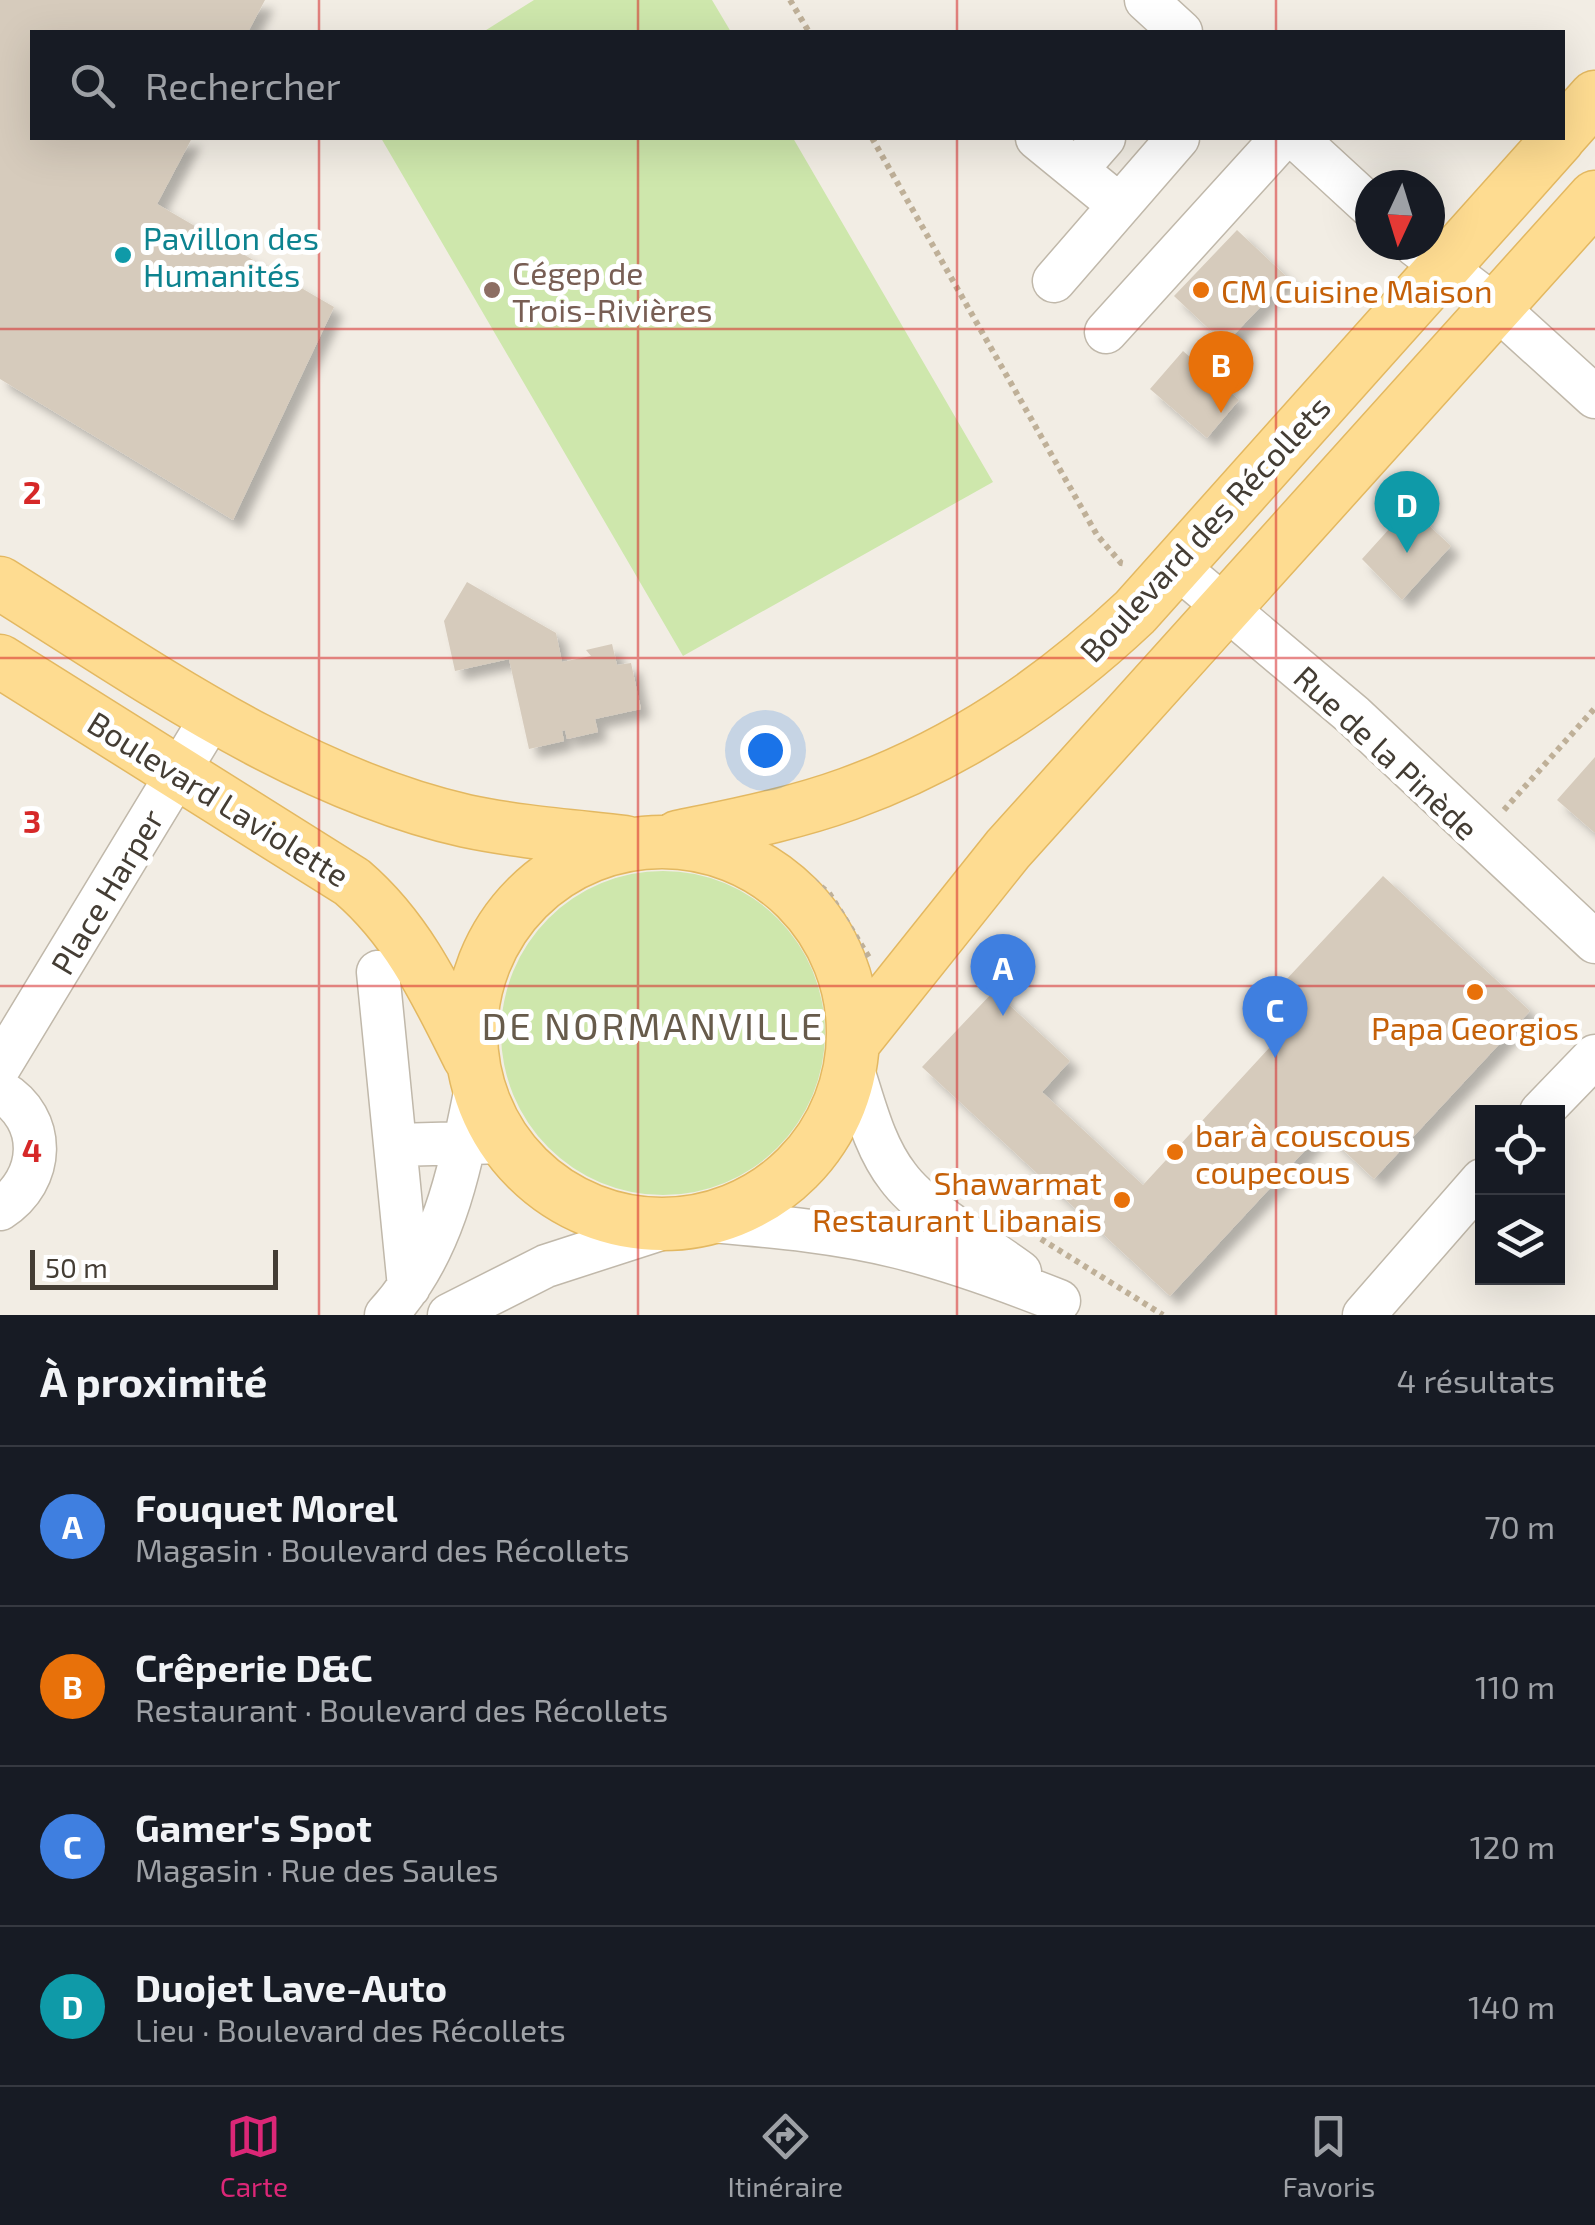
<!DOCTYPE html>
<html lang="fr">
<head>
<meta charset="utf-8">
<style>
  body { margin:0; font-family:"Exo 2",sans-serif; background:#20242c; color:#f1f3f6 }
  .controls { position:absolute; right:30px; bottom:30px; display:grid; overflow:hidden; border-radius:0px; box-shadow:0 10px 40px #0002 }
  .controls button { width:90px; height:90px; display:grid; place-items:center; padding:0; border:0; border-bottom:2px solid #363941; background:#171b24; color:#f1f3f6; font:50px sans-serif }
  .compass { position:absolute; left:1355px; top:170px; width:90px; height:90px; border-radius:50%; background:#171b24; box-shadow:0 10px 40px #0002; rotate:184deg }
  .scale { position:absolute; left:30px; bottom:25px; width:248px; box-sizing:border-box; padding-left:10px; border:5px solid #443d34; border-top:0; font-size:28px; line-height:35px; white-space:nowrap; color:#443d34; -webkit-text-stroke:8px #fff; paint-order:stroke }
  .you { position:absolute; left:765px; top:750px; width:35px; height:35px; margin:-25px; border:8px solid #fff; border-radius:50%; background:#1a73e8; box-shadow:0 0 0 15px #1a73e833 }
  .badge { display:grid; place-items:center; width:65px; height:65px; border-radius:50%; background:#db2777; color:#fff; font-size:32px; font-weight:700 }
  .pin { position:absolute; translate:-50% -82px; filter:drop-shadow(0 2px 5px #0008) }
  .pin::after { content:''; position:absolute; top:52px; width:35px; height:30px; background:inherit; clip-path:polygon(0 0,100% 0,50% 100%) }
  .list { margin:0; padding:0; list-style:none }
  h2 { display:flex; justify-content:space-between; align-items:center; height:130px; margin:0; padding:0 40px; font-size:42px }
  h2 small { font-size:32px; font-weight:400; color:#9ea1a6 }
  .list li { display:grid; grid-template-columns:65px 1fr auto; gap:30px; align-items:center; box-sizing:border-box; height:160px; padding:0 40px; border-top:2px solid #363941 }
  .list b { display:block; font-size:38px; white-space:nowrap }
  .list p { margin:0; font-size:32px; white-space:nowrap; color:#9ea1a6 }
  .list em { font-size:32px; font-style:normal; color:#9ea1a6 }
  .icon { flex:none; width:55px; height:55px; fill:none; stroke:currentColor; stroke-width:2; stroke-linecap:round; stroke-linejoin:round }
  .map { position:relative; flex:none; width:1595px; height:1315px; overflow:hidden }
  .search { position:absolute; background:#171b24; box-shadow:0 10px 40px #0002; left:30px; right:30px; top:30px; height:110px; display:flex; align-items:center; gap:25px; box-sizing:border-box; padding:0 35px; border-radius:0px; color:#9ea1a6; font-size:38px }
  .sheet { height:770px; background:#171b24 }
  nav { display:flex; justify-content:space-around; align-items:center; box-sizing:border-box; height:140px; border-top:2px solid #363941; background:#171b24; font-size:28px; color:#9ea1a6 }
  nav a { display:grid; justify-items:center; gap:5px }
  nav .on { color:#db2777 }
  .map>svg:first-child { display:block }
</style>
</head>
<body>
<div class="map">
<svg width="1595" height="1315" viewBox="0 0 1595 1315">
  <defs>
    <filter id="shadow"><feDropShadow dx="9" dy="9" stdDeviation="5" flood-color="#0004"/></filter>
  </defs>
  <rect width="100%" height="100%" fill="#f2ede4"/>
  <path fill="#cee7ac" d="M 534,0 L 712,0 L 731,32 L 483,32 Z
    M 381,138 L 793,138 L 993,482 L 683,656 Z
    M501 1033a162 162 0 1 1 324 0a162 162 0 1 1-324 0Z"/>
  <path fill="#d6cbbc" filter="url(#shadow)" d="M 0,0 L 265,0 L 248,32 L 32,32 L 32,138 L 192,138 L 157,204 L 334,307 L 233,520 L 0,379 Z
    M 1237,230 L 1288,278 L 1225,344 L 1174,296 Z
    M 1183,351 L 1239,400 L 1207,438 L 1150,389 Z
    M 1409,507 L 1451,546 L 1402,600 L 1362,559 Z
    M 467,582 L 556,633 L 562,662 L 591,656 L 586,650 L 612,644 L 617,665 L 631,663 L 641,709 L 595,719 L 598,732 L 567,739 L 565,730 L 562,731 L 564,741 L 529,749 L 509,659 L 455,671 L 444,621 Z
    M 1595,757 L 1595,833 L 1557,800 Z
    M 1383,876 L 1530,1011 L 1374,1179 L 1323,1131 L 1170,1296 L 922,1067 L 994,991 L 1070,1061 L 1042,1092 L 1143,1185 L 1295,1020 L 1270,997 Z"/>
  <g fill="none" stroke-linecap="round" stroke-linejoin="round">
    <g stroke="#c0b8aa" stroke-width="45">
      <path id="minor" d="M 1146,0 L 1181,32
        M 1037,138 L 1119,205
        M 1296,138 L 1370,206
        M 1076,170 L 1104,138
        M 1415,245 L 1496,307 L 1595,397
        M 1054,281 L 1178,138
        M 1106,332 L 1282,138
        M 1176,566 L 1353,715 L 1595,942
        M 378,972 L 409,1287
        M 851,1064 C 864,1102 873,1145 898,1177 C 923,1211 985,1246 1020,1272
        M 0,1066 L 213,715
        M 0,1091 C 48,1119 45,1180 0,1209
        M 1541,1112 L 1595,1056
        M 396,1145 L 505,1142
        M 700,1220 C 767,1226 833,1231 898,1247 C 954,1261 1006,1280 1059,1301
        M 386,1315 C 446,1250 460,1166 477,1083
        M 449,1315 L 546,1266 L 679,1223
        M 1364,1315 L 1482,1180"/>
    </g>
    <g stroke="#e3b861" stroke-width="55">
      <path id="major" d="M 1562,134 L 1595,97
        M 0,583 C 144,673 298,783 466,821 C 518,832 572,836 625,842
        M 0,661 L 352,882 C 408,930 437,993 469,1057
        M 678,837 C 735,825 793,814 848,794 C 958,754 1050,692 1135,612 L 1559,138
        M471 1033a191 191 0 1 1 382 0a191 191 0 1 1-382 0Z
        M 853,1043 L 1008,849 L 1595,197"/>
    </g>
    <path stroke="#bfb098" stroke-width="6" stroke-dasharray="5 5" stroke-linecap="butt" d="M 790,0 L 809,32
      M 872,138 L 1097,535 L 1121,563 L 1126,564
      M 1504,810 L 1595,708
      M 782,856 L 829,893 L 870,959
      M 1041,1239 L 1163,1315"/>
    <use href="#minor" stroke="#fff" stroke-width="42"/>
    <use href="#major" stroke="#fedc91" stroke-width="52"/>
  </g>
  <path fill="none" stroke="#d62828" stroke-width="2.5" stroke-opacity="0.55" d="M 319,0 L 319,32M 638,0 L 638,32M 957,0 L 957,32M 1276,0 L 1276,32M 319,138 L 319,1315M 638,138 L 638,1315M 957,138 L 957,1315M 1276,138 L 1276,1315M 0,329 L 1595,329M 0,658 L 1595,658M 0,986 L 1595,986"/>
  <circle fill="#0f9aa8" stroke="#fff" stroke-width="4" cx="123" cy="255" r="10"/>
  <circle fill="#8d6e63" stroke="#fff" stroke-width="4" cx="492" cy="290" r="10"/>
  <g fill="#e8710a" stroke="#fff" stroke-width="4">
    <circle cx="1201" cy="290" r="10"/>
    <circle cx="1475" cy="992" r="10"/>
    <circle cx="1175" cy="1152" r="10"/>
    <circle cx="1122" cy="1200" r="10"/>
  </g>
  <g text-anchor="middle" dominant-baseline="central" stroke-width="10" stroke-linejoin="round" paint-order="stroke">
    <g font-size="32" fill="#0d838f" stroke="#fff" text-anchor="start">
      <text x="143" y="237">Pavillon des<tspan x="143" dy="37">Humanités</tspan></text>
    </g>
    <g font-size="32" fill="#785e54" stroke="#fff" text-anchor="start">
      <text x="512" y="272">Cégep de<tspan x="512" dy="37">Trois-Rivières</tspan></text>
    </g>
    <g font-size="32" fill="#c56008" stroke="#fff" text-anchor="start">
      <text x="1221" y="290">CM Cuisine Maison</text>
      <text x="1475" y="1027" text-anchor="middle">Papa Georgios</text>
      <text x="1195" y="1134">bar à couscous<tspan x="1195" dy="37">coupecous</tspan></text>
      <text x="1102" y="1182" text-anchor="end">Shawarmat<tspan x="1102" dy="37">Restaurant Libanais</tspan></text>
    </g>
    <g font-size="32" fill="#443d34" stroke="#fff">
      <text transform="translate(1204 528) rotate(-47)">Boulevard des Récollets</text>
      <text transform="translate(1387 752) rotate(43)">Rue de la Pinède</text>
      <text transform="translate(219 798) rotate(32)">Boulevard Laviolette</text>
      <text transform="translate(106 891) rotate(-59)">Place Harper</text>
    </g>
    <g font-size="38" letter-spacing="2.5" fill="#675b4b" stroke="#fff">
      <text x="653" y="1025">DE NORMANVILLE</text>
    </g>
  </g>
  <g font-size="32" text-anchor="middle" font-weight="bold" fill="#d62828" stroke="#fff" stroke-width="10" stroke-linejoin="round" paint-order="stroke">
    <text x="32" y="504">2</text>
    <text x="32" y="833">3</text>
    <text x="32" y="1162">4</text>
  </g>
</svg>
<div class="controls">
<button><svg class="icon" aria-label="locate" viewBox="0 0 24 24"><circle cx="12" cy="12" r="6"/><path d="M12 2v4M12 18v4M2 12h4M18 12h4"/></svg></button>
<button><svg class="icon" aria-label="layers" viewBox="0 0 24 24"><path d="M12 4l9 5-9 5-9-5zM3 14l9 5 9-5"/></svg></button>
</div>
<svg class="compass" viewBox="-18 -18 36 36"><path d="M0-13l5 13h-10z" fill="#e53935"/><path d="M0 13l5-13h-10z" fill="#9ea1a6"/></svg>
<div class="scale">50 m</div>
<div class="you"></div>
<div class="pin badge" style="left:1003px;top:1016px;background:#3f7fe0">A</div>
<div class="pin badge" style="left:1221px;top:413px;background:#e8710a">B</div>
<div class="pin badge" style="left:1275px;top:1058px;background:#3f7fe0">C</div>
<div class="pin badge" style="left:1407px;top:553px;background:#0f9aa8">D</div>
<div class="search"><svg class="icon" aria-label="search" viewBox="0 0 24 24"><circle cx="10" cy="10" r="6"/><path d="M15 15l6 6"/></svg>Rechercher</div>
</div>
<section class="sheet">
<h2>À proximité<small>4 résultats</small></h2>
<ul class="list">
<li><span class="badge" style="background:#3f7fe0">A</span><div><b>Fouquet Morel</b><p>Magasin · Boulevard des Récollets</p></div><em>70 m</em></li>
<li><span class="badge" style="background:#e8710a">B</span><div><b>Crêperie D&amp;C</b><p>Restaurant · Boulevard des Récollets</p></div><em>110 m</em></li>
<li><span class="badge" style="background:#3f7fe0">C</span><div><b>Gamer's Spot</b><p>Magasin · Rue des Saules</p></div><em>120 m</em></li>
<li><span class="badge" style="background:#0f9aa8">D</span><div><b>Duojet Lave-Auto</b><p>Lieu · Boulevard des Récollets</p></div><em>140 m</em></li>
</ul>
</section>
<nav>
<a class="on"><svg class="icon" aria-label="map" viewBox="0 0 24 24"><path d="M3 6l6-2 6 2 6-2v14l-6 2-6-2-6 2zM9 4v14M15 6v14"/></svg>Carte</a>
<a><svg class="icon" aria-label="directions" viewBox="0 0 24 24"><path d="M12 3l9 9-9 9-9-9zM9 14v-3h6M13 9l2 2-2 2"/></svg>Itinéraire</a>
<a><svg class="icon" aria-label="saved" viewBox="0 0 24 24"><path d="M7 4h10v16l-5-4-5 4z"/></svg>Favoris</a>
</nav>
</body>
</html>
